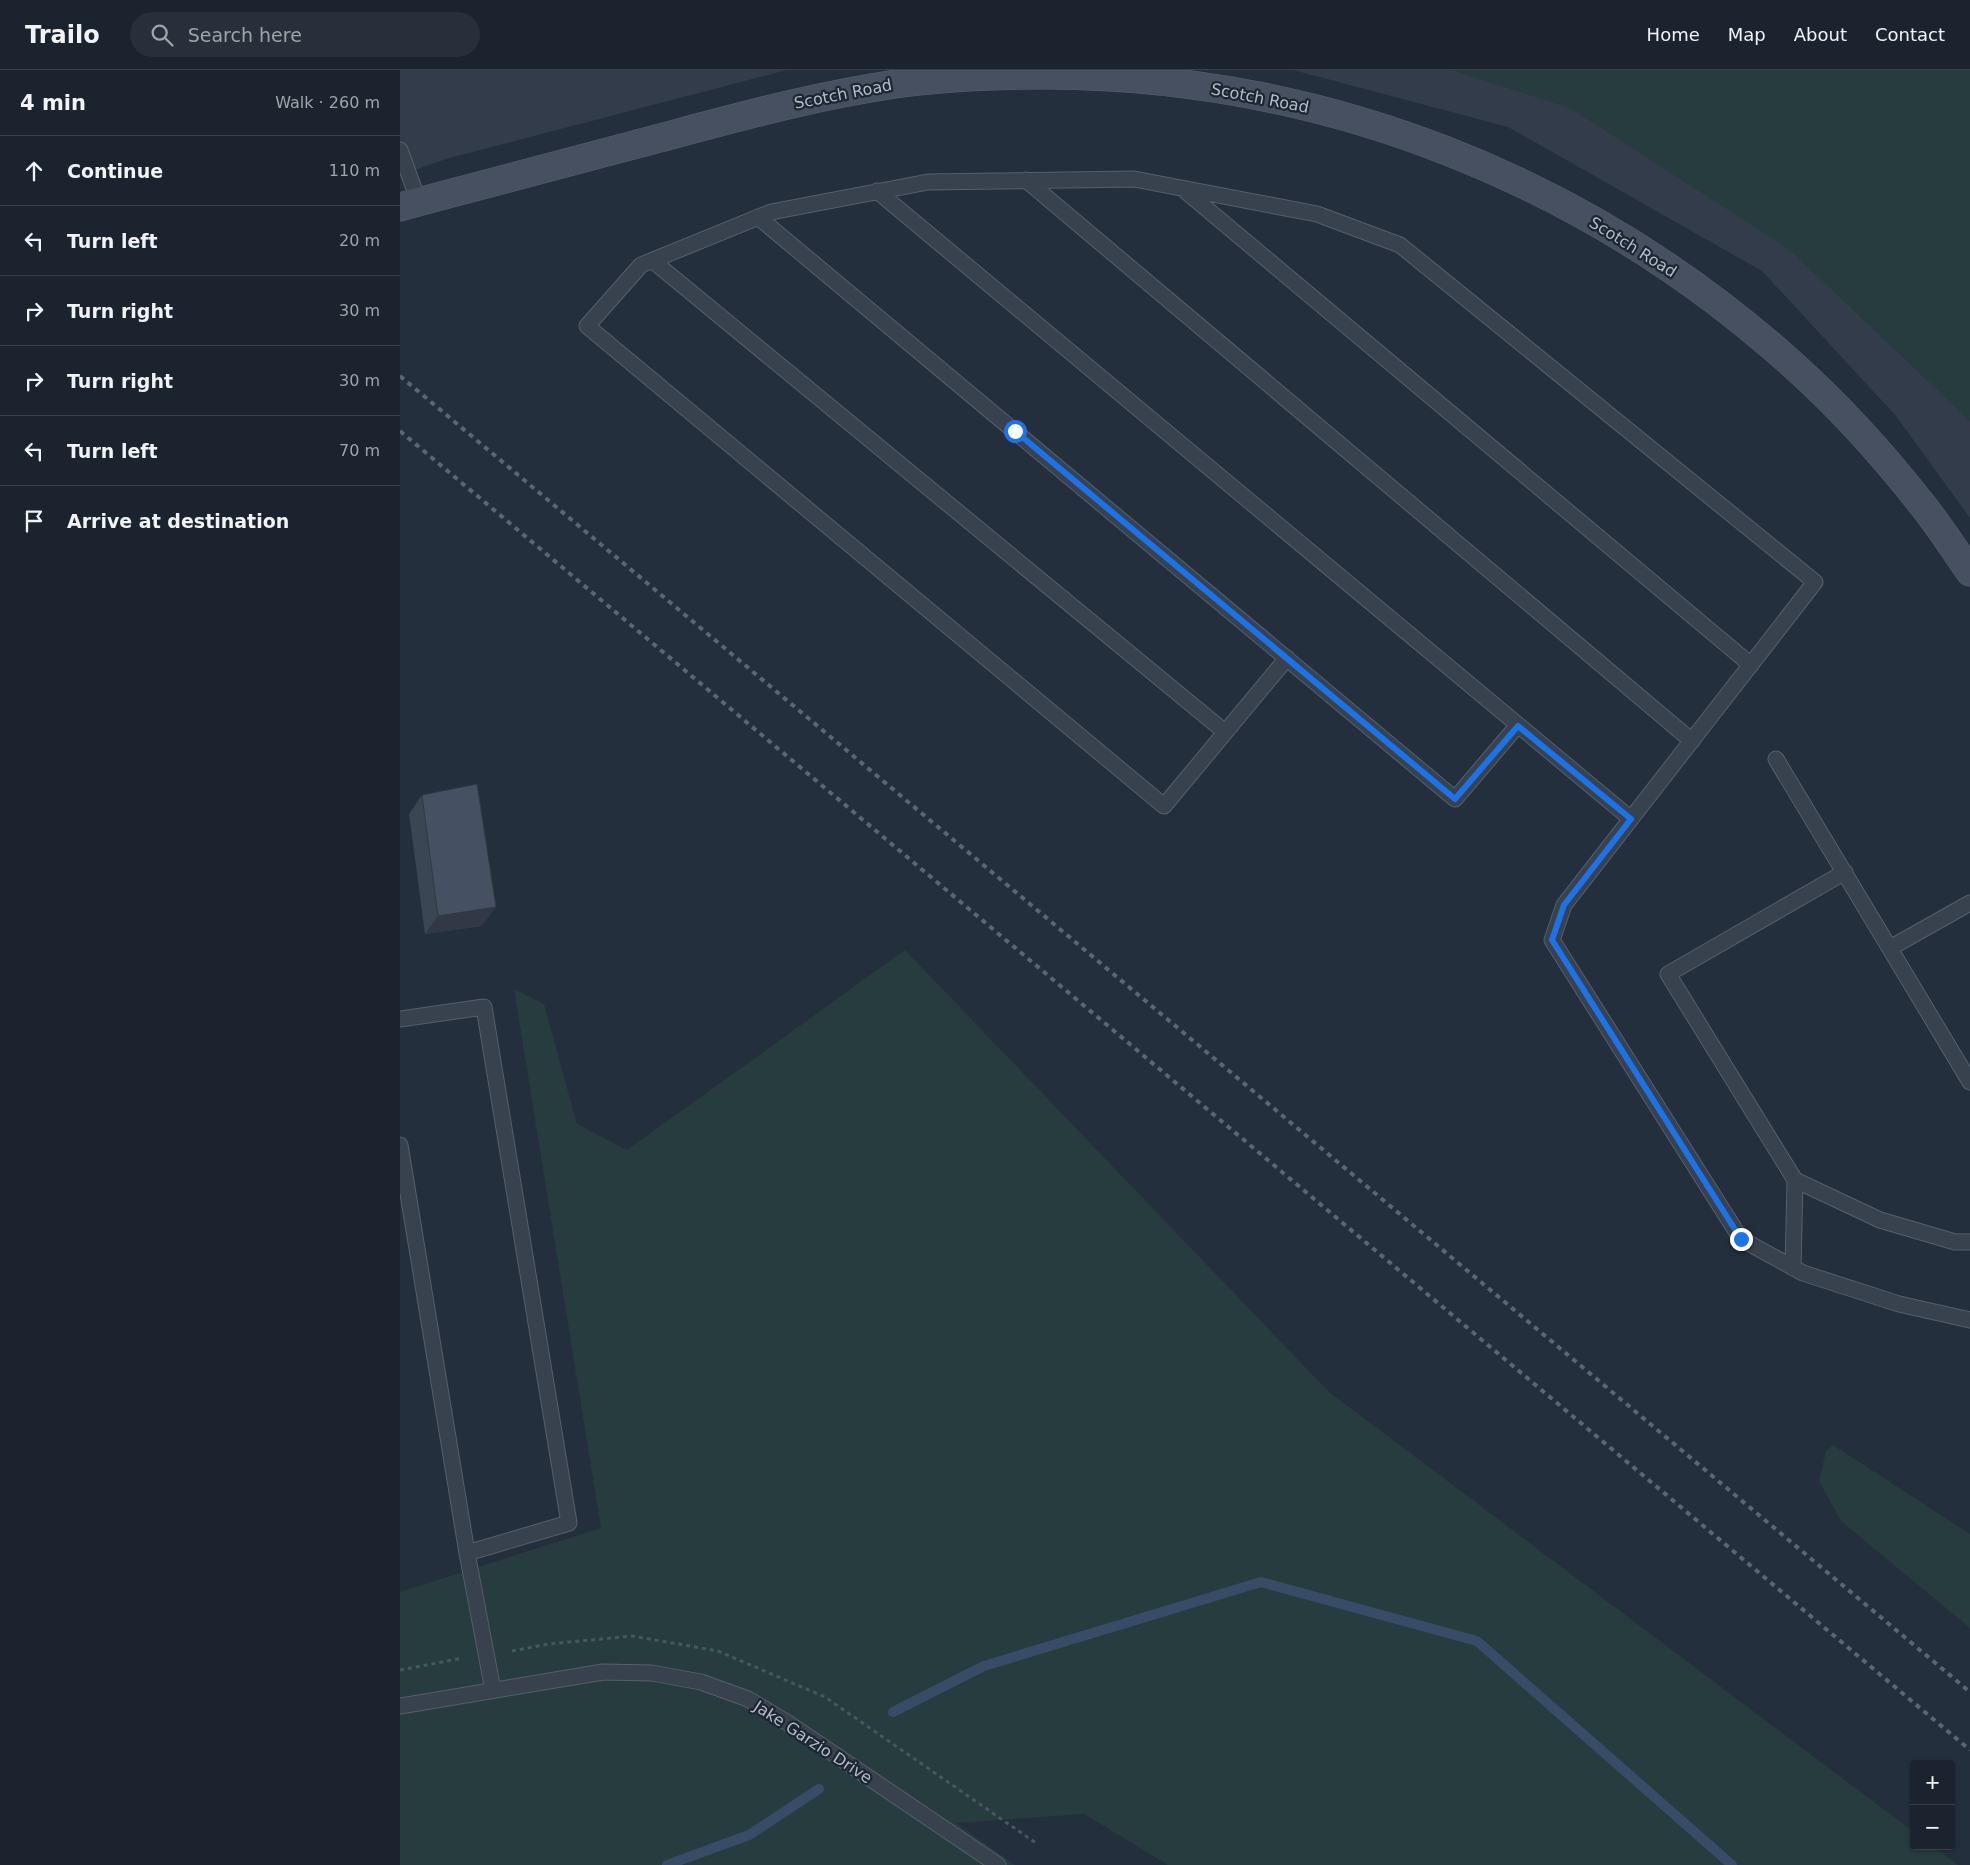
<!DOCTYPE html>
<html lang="en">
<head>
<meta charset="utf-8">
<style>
  body { margin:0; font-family:"DejaVu Sans",sans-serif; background:#282f3a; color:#f1f3f6 }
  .controls { position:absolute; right:15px; bottom:15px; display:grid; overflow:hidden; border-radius:5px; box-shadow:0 1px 4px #0004 }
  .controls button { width:45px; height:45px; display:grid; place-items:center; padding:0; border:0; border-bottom:1px solid #39404a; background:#1b232e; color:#f1f3f6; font:25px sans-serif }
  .stop { position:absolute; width:15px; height:15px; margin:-11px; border:4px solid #1a73e8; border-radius:50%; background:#fff }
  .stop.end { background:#1a73e8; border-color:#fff; box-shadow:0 1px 5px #0008 }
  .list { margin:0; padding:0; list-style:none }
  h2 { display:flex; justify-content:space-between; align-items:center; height:65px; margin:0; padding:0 20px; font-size:21px }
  h2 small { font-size:16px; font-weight:400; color:#a0a4aa }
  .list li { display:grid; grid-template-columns:32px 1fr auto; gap:15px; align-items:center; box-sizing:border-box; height:70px; padding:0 20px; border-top:1px solid #39404a }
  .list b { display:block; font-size:19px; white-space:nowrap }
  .list em { font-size:16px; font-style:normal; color:#a0a4aa }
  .icon { flex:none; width:28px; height:28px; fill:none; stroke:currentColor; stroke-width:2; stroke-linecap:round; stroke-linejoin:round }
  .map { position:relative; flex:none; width:1570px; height:1795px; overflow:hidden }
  header { display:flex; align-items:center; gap:30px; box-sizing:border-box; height:70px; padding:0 25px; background:#1b232e; border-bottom:1px solid #39404a }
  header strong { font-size:24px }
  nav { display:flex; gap:28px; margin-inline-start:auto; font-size:18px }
  .search { width:350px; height:45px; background:#282f3a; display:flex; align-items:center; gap:12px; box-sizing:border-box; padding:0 18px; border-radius:28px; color:#a0a4aa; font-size:19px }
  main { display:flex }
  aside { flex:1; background:#1b232e }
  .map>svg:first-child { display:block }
</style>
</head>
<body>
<header>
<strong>Trailo</strong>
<div class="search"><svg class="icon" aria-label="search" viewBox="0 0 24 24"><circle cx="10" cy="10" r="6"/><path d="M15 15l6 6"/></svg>Search here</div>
<nav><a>Home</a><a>Map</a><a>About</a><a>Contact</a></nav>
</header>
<main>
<aside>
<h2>4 min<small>Walk · 260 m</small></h2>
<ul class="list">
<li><svg class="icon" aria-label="ahead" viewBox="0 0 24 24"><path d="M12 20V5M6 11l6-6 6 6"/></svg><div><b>Continue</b></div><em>110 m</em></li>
<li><svg class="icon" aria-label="left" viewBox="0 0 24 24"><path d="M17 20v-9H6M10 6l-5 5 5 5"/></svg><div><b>Turn left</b></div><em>20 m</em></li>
<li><svg class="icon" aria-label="right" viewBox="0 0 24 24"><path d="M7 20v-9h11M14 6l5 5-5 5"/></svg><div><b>Turn right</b></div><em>30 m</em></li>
<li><svg class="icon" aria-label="right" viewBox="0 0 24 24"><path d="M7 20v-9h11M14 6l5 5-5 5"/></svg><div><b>Turn right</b></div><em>30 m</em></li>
<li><svg class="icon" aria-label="left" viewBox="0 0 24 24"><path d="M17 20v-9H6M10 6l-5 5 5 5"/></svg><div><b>Turn left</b></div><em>70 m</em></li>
<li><svg class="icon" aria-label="arrive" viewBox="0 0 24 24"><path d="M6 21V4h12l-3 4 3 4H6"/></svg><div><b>Arrive at destination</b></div></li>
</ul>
</aside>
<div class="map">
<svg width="1570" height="1795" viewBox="0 0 1570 1795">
  <rect width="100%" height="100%" fill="#242f3e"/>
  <path fill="#323c4b" d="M 0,0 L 387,0 L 46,89 L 0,105 Z
    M 893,0 L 1570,0 L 1570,448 L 1496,346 L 1362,201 L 1108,57 Z"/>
  <path fill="#263c3f" d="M 1052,0 L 1570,0 L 1570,351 L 1389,179 L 1170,38 Z
    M 505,880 L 929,1322 L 1514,1762 L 1514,1776 L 1533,1776 L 1558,1795 L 768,1795 L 684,1744 L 556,1753 L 615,1795 L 0,1795 L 0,1522 L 201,1458 L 114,919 L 144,934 L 177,1054 L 227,1080 Z
    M 1433,1375 L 1570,1464 L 1570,1558 L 1441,1451 L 1419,1411 L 1426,1381 Z"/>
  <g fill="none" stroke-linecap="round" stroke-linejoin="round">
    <path stroke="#394c67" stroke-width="10" d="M 493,1642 L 584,1596 L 861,1512 L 1077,1571 L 1332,1795
      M 267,1795 L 349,1765 L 419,1719"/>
    <g stroke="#565f6c" stroke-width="17">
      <path id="service" d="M 0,80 L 19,132
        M 626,110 L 1292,671
        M 783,119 L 1351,595
        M 477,121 L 1231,749
        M 358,147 L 1055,729 L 1118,655
        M 253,191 L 825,662
        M 887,588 L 764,736 L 187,256 L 241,195 L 371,142 L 528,112 L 734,109 L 917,144 L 1000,175 L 1415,512 L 1164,835 L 1152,870 L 1341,1169 L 1403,1203 L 1499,1234 L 1570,1250
        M 1376,689 L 1570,1012
        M 1445,802 L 1268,904 L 1395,1110 L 1480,1150 L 1555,1172 L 1570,1172
        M 1490,878 L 1570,833
        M 0,949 L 84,937 L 169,1453 L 67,1483
        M 0,1075 L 67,1483 L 93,1620
        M 1393,1198 L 1395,1110
        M 0,1636 L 203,1602 L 252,1603 L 301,1612 L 348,1629 L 388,1653 L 598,1795"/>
    </g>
    <g stroke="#565f6c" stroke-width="29">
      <path id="secondary" d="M 0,137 C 85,114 170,92 256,69 C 335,48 414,26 496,14 C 546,7 596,5 646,5 C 924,6 1186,109 1393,295 C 1441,338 1485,387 1524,437 C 1541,458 1555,481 1570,502"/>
    </g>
    <path stroke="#44595c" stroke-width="3" stroke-dasharray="4 4" stroke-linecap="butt" d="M 112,1581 L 149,1574 L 232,1566 L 318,1581 L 425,1627 L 636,1773
      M 0,1600 L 63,1588"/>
    <use href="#service" stroke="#38414e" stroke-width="15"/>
    <use href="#secondary" stroke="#465061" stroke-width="28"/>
    <path stroke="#5a6575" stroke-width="4" stroke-dasharray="5 5" stroke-linecap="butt" d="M 0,306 L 1570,1622
      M 0,361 L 1570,1680"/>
  </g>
  <path fill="#3b4654" d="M 22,725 L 82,856 L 25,864 L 9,744 Z"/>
  <path fill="#303945" d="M 96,837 L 82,856 L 25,864 L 38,846 Z"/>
  <path fill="#455162" stroke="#303945" d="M 77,714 L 96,837 L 38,846 L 22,725 Z"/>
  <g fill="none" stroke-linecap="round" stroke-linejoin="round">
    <path stroke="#1a73e8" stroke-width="6" d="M 615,361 L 1055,729 L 1118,656 L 1231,749 L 1164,835 L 1152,870 L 1341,1169"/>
  </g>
  <g text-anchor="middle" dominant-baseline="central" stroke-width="4.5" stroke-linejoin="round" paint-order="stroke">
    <g font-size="16" fill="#b4bcc9" stroke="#1d2633">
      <text transform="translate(443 24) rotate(-11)">Scotch Road</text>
      <text transform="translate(860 28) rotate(11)">Scotch Road</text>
      <text transform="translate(1233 177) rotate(32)">Scotch Road</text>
      <text transform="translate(413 1672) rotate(33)">Jake Garzio Drive</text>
    </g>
  </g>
</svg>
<div class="controls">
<button>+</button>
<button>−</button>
</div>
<div class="stop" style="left:615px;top:361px"></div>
<div class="stop end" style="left:1341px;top:1169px"></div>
</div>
</main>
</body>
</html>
